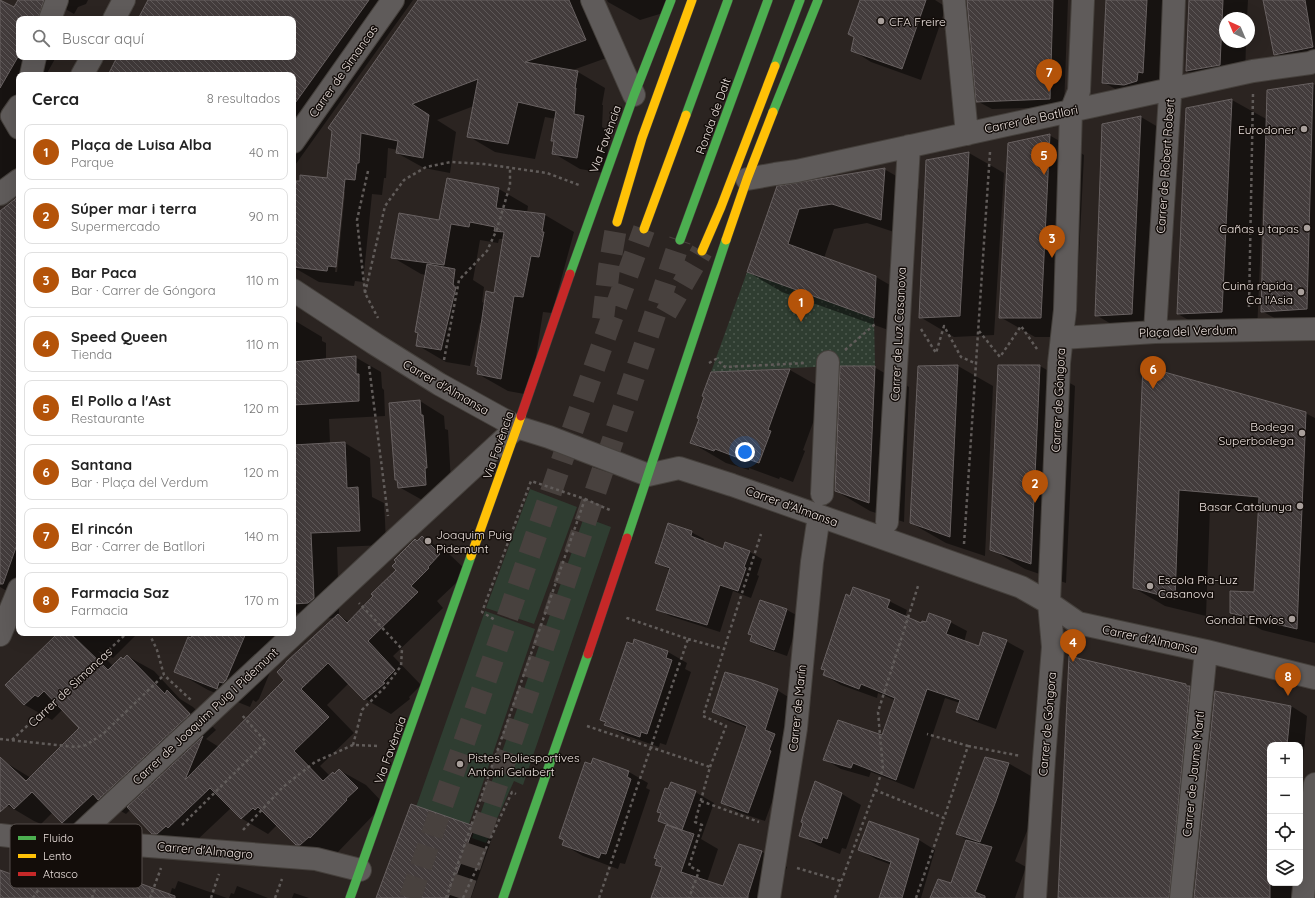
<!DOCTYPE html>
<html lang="es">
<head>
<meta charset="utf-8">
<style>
  body { margin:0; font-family:Quicksand,sans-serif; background:#f2f2f2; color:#222 }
  .controls { position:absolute; right:12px; bottom:12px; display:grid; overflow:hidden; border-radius:8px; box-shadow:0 4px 16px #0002 }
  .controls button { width:36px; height:36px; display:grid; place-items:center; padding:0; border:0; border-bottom:1px solid #e0e0e0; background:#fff; color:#222; font:20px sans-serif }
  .compass { position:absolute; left:1219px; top:12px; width:36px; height:36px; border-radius:50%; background:#fff; box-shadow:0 4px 16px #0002; rotate:316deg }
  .you { position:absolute; left:745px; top:452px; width:14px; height:14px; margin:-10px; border:3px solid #fff; border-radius:50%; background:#1a73e8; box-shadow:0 0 0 6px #1a73e833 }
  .badge { display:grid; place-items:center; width:26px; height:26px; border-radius:50%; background:#b45309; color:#fff; font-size:13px; font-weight:700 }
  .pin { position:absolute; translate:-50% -33px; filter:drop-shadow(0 1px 2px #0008) }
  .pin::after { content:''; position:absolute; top:21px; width:14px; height:12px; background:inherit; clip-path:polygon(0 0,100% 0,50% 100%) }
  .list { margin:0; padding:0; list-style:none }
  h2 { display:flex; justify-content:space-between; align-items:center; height:52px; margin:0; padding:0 16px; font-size:17px }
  h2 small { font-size:13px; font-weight:400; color:#767676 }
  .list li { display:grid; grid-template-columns:26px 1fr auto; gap:12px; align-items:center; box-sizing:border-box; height:56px; margin:0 8px 8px; padding:0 8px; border:1px solid #e0e0e0; border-radius:8px }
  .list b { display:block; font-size:15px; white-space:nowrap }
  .list p { margin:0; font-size:13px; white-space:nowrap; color:#767676 }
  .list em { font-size:13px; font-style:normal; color:#767676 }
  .icon { flex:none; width:22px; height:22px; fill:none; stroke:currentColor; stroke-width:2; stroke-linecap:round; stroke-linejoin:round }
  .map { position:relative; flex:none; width:1315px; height:898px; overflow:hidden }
  .search { position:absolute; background:#fff; box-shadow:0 4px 16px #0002; left:16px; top:16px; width:280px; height:44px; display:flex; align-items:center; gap:10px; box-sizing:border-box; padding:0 14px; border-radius:8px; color:#767676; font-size:15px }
  .panel { position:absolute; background:#fff; box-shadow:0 4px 16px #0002; left:16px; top:72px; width:280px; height:564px; border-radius:8px }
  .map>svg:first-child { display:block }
</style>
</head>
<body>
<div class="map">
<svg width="1315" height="898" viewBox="0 0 1315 898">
  <defs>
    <pattern id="park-dots" width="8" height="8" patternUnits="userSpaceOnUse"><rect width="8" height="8" fill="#2f3d31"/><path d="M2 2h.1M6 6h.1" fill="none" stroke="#4d594e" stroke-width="1.8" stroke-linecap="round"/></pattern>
    <pattern id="building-back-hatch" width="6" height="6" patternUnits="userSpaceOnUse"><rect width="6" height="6" fill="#433c3c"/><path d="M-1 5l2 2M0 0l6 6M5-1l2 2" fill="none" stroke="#5e5858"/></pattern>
  </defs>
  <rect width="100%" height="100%" fill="#2b2421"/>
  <path fill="#2f3d31" d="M 530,489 L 577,507 L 534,624 L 486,608 Z
    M 584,517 L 611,527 L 523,785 L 514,781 L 486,843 L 472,838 Z
    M 485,611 L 535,629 L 444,898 L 384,898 Z"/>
  <path fill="url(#park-dots)" d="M 747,272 L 874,318 L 875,366 L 834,366 L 711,372 Z"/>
  <path fill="#0007" fill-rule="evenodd" d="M 50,0 L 88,0 L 86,4 L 78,7 L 74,14 Z
    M 149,0 L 413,0 L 293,168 L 293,75 L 109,75 L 119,57 L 293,57 L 293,19 L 139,19 Z
    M 420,0 L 590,0 L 612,56 L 570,71 L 578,72 L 605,88 L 602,105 L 603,105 L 602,127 L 611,132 L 604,173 L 580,169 L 553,153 L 555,142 L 552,140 L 556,119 L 545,117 L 535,159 L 495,152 L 468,136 L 474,106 L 437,120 L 456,132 L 450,173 L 424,168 L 397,153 L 398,150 L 388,148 L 386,178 L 384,178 L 382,195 L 372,194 L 363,282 L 355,281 L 354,286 L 319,282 L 293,267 L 293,218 L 297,182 L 328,179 ZM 343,192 L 345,192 L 337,272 L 335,272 Z
    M 607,0 L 668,0 L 663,13 L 640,20 L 608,2 Z
    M 861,0 L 935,0 L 946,7 L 921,80 L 871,62 L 852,50 Z
    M 968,0 L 1068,0 L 1064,107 L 992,109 L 977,101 Z
    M 1107,0 L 1172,0 L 1168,87 L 1128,96 L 1103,82 Z
    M 1190,0 L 1248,0 L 1247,18 L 1225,18 L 1225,42 L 1246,42 L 1245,79 L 1211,85 L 1187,71 Z
    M 1264,0 L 1315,0 L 1315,65 L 1300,68 L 1275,54 Z
    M 0,1 L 37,19 L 19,19 L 19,57 L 56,57 L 46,75 L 19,75 L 19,122 L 18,125 L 0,116 Z
    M 1313,84 L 1315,85 L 1315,330 L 1297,331 L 1262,311 L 1267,145 L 1265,145 L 1257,332 L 1213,334 L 1178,314 L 1232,100 L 1268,120 Z
    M 1141,117 L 1175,137 L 1166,333 L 1130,335 L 1096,315 Z
    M 0,120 L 5,122 L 19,140 L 19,176 L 0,191 Z
    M 1049,135 L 1084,155 L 1075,337 L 1035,337 L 1000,317 Z
    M 969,153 L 1004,173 L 994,335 L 954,337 L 920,317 L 927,161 Z
    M 884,169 L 919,189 L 915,239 L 867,223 L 834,229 L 824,258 L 876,277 L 911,297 L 908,337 L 782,292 L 748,272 L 778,187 Z
    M 448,179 L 499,189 L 528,206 L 527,213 L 545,215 L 574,232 L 552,313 L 543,312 L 530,395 L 508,391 L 478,374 L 479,368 L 476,366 L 482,323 L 480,323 L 470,366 L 446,362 L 417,345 L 419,334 L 416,332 L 426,275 L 421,274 L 392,257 L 440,221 ZM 499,239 L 504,239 L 494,294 L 485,304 L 482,302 L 484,287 L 473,280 L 480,240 L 498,243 Z
    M 19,197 L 19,598 L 0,587 L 0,212 Z
    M 293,322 L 297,322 L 322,337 L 322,341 L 326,343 L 326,360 L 355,357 L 381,372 L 382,388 L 384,390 L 385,416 L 329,419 L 330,444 L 345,443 L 370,458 L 372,497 L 384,503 L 385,520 L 386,545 L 337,547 L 339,613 L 338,615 L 349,622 L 397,570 L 422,537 L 448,553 L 466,570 L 455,584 L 437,601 L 443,608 L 393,656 L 421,685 L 409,697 L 410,699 L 391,714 L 365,699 L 349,683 L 327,705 L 354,733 L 320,766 L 330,776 L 333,773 L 335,774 L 339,770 L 366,785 L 384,804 L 337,853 L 335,852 L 326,860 L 323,860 L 297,844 L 277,825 L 268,834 L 241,818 L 231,808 L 195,842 L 180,848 L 153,833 L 130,810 L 126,814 L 119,810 L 89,838 L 63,823 L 53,812 L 41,824 L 34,821 L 7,805 L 0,798 L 0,764 L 3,761 L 31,778 L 81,728 L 62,710 L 52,720 L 25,705 L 6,685 L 62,633 L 73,634 L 73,633 L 138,633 L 113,658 L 98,651 L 113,666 L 121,658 L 124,659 L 127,656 L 154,671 L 180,699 L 193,707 L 216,730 L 206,739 L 219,747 L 285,680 L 335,618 L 307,619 L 293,610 ZM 176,701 L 179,701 L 194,717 L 193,718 Z
    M 958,366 L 993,386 L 985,556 L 946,543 L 911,523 L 919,367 Z
    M 999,366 L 1040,366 L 1075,386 L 1066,583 L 1025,569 L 991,549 Z
    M 874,367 L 909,387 L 904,522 L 870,511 L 836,491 Z
    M 1144,367 L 1305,413 L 1315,418 L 1315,643 L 1262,630 L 1231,612 L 1255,593 L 1259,511 L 1210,507 L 1206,616 L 1165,606 L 1134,588 Z
    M 790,370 L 825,390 L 803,450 L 805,451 L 793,482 L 780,477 L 779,479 L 749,468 L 749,470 L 726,463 L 692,443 L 700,418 L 712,373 Z
    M 420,401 L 444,416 L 445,429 L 448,430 L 451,482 L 424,501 L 399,487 Z
    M 691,532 L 704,539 L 704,542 L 723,551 L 750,552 L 762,559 L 757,575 L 759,576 L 751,598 L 733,591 L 720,632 L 670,616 L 657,609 L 670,570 L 656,562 Z
    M 850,597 L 889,601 L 907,610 L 905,617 L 922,624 L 950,622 L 967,631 L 964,642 L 979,647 L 1006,641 L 1024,651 L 996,729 L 974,721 L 957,711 L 960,703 L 945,698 L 914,789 L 871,772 L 869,777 L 841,769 L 824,759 L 883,737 L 895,700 L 878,693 L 877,698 L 841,685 L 824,675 L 826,671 L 822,669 Z
    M 761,601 L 787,610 L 800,617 L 787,656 L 764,648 L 751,641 Z
    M 191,633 L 286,633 L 259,699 L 256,702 L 253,700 L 250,707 L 208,690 L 175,671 Z
    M 634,641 L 668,652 L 687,663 L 685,669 L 691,672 L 666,745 L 660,743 L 659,747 L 625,735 L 606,724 Z
    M 1186,685 L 1202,694 L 1185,898 L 1058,898 Z
    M 777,690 L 793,700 L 782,739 L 790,744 L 787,761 L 765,821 L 738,812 L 722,803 L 747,728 L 729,721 L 713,712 Z
    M 1215,692 L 1291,706 L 1307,716 L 1300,795 L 1300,745 L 1270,745 L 1270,883 L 1292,883 L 1291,898 L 1195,898 Z
    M 594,759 L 629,772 L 648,783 L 646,788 L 650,790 L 625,864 L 620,863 L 618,869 L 583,856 L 564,845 Z
    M 1008,763 L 1043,783 L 1031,821 L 1015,861 L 1026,867 L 1015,898 L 931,898 L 951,885 L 967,840 L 957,834 Z
    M 816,782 L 842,794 L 861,805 L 846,849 L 842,848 L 840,854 L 819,846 L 800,835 Z
    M 695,792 L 714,803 L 701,839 L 718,849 L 707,882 L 723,887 L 739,845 L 762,852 L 787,867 L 776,898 L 652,898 L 663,868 L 656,864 L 658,859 L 655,857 L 667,825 L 659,821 L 662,814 L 658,812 Z
    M 473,827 L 492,838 L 471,898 L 378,898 Z
    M 919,840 L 935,850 L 921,898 L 880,898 L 892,865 L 876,859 L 860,850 Z
    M 0,871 L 54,890 L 111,889 L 113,884 L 170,895 L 172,888 L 175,889 L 178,881 L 227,898 L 0,898 Z
    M 237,886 L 268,898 L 229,898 L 231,893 L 234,894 Z
    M 294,893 L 309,898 L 292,898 Z"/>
  <path fill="url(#building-back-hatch)" stroke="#686161" d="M 0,0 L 14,7 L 18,0 L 44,0 L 38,19 L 19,19 L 19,55 L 0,88 Z
    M 148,0 L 369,0 L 293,106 L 293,75 L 108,75 L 117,57 L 293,57 L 293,19 L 138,19 Z
    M 418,0 L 569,0 L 586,40 L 525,62 L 578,71 L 575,88 L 576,88 L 574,114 L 584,116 L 577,158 L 552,154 L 554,141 L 551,141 L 556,111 L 518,102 L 508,144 L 467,137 L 478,79 L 412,104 L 429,115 L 423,158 L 396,153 L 398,141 L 361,133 L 359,163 L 357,163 L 355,180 L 345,179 L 336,267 L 328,266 L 327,271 L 293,267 L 293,224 L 295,209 L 293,209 L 296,181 L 300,181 L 300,175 L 327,178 L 332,131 L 328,128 Z
    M 860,0 L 926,0 L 902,69 L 851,51 L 854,37 L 848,34 Z
    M 967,0 L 1053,0 L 1050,99 L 976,102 Z
    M 1106,0 L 1147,0 L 1143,73 L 1138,72 L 1137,81 L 1124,85 L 1102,83 Z
    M 1189,0 L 1223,0 L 1220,65 L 1186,71 Z
    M 1263,0 L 1305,0 L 1313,47 L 1274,55 Z
    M 1313,83 L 1307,309 L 1261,312 L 1267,90 Z
    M 1232,99 L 1222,312 L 1177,314 L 1186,108 Z
    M 1141,116 L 1132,314 L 1095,316 L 1102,124 Z
    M 1050,134 L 1041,318 L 999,318 L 1008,143 Z
    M 969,152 L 960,316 L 919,318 L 926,160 Z
    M 885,168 L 881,220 L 832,204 L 799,209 L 788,244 L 876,276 L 874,318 L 747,272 L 777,186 Z
    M 447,178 L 499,188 L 496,208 L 545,214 L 542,232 L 544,232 L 539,257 L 531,256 L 523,297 L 514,296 L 501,379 L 477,374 L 478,367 L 475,366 L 486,291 L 494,293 L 504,232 L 494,231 L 495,227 L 470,222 L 469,227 L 451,224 L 444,265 L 391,258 L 399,213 L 439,220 Z
    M 19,196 L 19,539 L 3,584 L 0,584 L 0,211 Z
    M 427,264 L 455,269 L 453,285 L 454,285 L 454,287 L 456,287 L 441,350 L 416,346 L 418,333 L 415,332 Z
    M 356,356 L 356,374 L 359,374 L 359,401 L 293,405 L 293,362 Z
    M 958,365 L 950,537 L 910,523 L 918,366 Z
    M 998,365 L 1040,365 L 1031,564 L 990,550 Z
    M 840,366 L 875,366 L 869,503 L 835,491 Z
    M 1143,366 L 1306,412 L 1297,629 L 1230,613 L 1230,591 L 1254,592 L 1259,497 L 1179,490 L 1175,599 L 1133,588 Z
    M 790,369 L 768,430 L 771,431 L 759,463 L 745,458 L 744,460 L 715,449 L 714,451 L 690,443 L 699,419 L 697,418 L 704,397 L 702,396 L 711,372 Z
    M 420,400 L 421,415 L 423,415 L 427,468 L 425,468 L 426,485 L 398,488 L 397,480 L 395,480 L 389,403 Z
    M 345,442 L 347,488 L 358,487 L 360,531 L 311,533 L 314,598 L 308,603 L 293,604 L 293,445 Z
    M 668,523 L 692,531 L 691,536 L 723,549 L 725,542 L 750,551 L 744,567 L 746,568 L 738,591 L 720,585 L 707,625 L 656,610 L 670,568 L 655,563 Z
    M 422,536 L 440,554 L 428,567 L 429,568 L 411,586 L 418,592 L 368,641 L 395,670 L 383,682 L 385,683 L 364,700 L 328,663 L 301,689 L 329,717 L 294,751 L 323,781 L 333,772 L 334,774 L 339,769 L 358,788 L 346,799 L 347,800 L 310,838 L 309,837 L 300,845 L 296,845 L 258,807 L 255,810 L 253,808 L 241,819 L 210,788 L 168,828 L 166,826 L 157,834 L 152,834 L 127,807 L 203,736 L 185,780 L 284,680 L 277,672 L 286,663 L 286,662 L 338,614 L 347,623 L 373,596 L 371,594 L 396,570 L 392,566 L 396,562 L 394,560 L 415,539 L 417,541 Z
    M 853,587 L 890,600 L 887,608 L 921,623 L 922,621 L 926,622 L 929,613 L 951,621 L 946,634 L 979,646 L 983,632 L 1007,640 L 978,720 L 956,712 L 960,700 L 927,689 L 896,780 L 853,763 L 851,768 L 823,760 L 838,720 L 882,735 L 895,698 L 861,684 L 859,689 L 823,675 L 825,670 L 821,669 L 846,594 L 850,596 Z
    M 760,600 L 787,609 L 774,650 L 750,641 L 752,635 L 748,634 Z
    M 58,633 L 70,633 L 108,670 L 121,657 L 123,659 L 127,655 L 165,694 L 167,690 L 190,714 L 98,800 L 93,794 L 62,823 L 32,792 L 14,809 L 9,804 L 0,812 L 0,757 L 26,781 L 79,728 L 44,691 L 38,697 L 35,695 L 24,705 L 5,685 Z
    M 192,633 L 246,633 L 226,680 L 223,683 L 219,682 L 217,689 L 174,672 L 188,637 L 191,638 Z
    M 634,639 L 668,651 L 666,658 L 672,660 L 647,734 L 641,732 L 640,737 L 604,725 L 606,722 L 600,720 L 627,642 L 633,644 Z
    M 1069,656 L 1186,684 L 1186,686 L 1190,686 L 1169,898 L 1058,898 Z
    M 725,672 L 756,681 L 778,689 L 765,730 L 775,734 L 769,750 L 771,751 L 748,813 L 721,803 L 747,726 L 712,712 Z
    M 1215,691 L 1291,706 L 1287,745 L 1270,745 L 1270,898 L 1194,898 Z
    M 985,757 L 1009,763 L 996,801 L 980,842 L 956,834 Z
    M 593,758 L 629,771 L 627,777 L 631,779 L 606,854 L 601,853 L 599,858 L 562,845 L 564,840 L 559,838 L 585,762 L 591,764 Z
    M 815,781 L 842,793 L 827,839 L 823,837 L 821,843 L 799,836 L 803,823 L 801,822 Z
    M 671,782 L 696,791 L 682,830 L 658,821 L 661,813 L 657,812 L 665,788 L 668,789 Z
    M 411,804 L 474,826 L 448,898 L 376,898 Z
    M 869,821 L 919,839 L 902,898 L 879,898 L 891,862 L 858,850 Z
    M 666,825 L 694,834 L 681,872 L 723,886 L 739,844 L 762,851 L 748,895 L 748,898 L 651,898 L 662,867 L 655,865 L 657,859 L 654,858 Z
    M 966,840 L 992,847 L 975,892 L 985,896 L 985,898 L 930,898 L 938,879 L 951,883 Z
    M 0,870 L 53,889 L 57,877 L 59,878 L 61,870 L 113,889 L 117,875 L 175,896 L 175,898 L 0,898 Z"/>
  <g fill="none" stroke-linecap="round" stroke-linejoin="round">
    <path stroke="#48413e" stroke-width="22" stroke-dasharray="22 11" stroke-linecap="butt" d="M 666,313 L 702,251
      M 603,319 L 609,268 L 617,222
      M 410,898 L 599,354 L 644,229
      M 459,898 L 680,240"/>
    <g stroke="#45403c" stroke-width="24">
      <path id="street" d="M 592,0 L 634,95
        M 954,0 L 967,134
        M 50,19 L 57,0
        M 114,19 L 124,0
        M 31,75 L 35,57
        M 82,75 L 92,57
        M 19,106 L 12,116 L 19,128
        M 293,142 L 393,0
        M 747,179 L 775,174 L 797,171 L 1253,71 L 1310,63 L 1315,61
        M 0,194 L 19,180
        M 293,290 L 375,344 L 439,384 L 517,427 L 549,437 L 648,475 L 679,468 L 732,485 L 1021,587 L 1049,603 L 1078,623 L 1206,651 L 1315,678
        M 1155,332 L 1171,80 L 1174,0
        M 1062,338 L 1155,332 L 1315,329
        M 822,494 L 828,362
        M 887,522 L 909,146
        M 0,635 L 19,589
        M 83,831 L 398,537 L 517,427
        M 0,835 L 70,843 L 110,843 L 316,859 L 360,870
        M 769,898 L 796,728 L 812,562 L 819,516
        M 1035,898 L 1044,759 L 1053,647 L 1049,603 L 1059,363 L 1065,310 L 1071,111 L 1079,91 L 1083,0
        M 1181,898 L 1206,651
        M 1303,898 L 1315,784"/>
    </g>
    <g stroke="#45403c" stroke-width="10">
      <path id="fast" d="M 775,66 L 800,0
        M 773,112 L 818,0
        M 686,115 L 728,0
        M 680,240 L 768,0
        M 570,274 L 634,95 L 671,0
        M 627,538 L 726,240
        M 350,898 L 471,556
        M 503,898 L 588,654"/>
    </g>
    <g stroke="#45403c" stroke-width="10">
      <path id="slow" d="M 617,222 L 642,138 L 692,0
        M 644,229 L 686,115
        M 726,240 L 747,179 L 773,112
        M 702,251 L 721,207 L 775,66
        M 471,556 L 521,416"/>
    </g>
    <g stroke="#45403c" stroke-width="10">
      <path id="jam" d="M 521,416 L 570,274
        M 588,654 L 627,538"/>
    </g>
    <path stroke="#615c5a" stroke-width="2.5" stroke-dasharray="3 3" stroke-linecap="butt" d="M 368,171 L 357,220 L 365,293 L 378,318
      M 365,293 L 385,206 L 404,180 L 426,167 L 451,162 L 484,164 L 547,173 L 579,185
      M 1249,307 L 1253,94
      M 921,329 L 936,353 L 944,326 L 961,357 L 977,364
      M 979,331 L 1000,357 L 1021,326 L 1037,349
      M 845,350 L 874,325 L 877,324
      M 444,360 L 459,280 L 487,251 L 497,229 L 510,185 L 510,168
      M 709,363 L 716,359 L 725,367 L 806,363
      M 369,366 L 388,516
      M 585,499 L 612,511
      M 964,544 L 990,152
      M 149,633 L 157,650 L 164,675 L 191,700
      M 688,639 L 724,649 L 761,534
      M 587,726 L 710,767 L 695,822 L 702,825 L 689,866 L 699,871 L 689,898
      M 0,739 L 76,747 L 86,745 L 103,734 L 164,675
      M 12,740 L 127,633
      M 353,745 L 362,710 L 385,687 L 401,666 L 402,649 L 359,603
      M 968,746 L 1021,756
      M 710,767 L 726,726 L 703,716 L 724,649
      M 875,790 L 944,818 L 968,746 L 927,734
      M 701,801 L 759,822
      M 182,825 L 266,742 L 241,714
      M 243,830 L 283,787 L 315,762 L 353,745 L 380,746
      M 797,868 L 841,881
      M 33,898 L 56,863
      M 92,898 L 103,864
      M 150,898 L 161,868
      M 211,898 L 219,874
      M 275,898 L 282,879
      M 446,898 L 585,499 L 531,481 L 482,612 L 495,620
      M 463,898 L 512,792 L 516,794
      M 599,898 L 688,639 L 624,617
      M 835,898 L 883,769 L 878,712 L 918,586
      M 916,898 L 944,818"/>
    <use href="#street" stroke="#5f5b5a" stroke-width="22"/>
    <use href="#fast" stroke="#4caf50" stroke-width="9"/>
    <use href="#slow" stroke="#ffc107" stroke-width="9"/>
    <use href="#jam" stroke="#c62828" stroke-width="9"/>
  </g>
  <g fill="#a9a09c" stroke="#130d0a" stroke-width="1.5">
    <circle cx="881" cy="21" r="4"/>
    <circle cx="1304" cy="129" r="4"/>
    <circle cx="1307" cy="228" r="4"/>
    <circle cx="1301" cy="292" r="4"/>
    <circle cx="1302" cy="433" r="4"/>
    <circle cx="1300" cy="506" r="4"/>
    <circle cx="428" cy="541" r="4"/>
    <circle cx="1150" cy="586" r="4"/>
    <circle cx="1292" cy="619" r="4"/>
    <circle cx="460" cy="764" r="4"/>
  </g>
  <g text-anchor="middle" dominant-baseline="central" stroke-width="3" stroke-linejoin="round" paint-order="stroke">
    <g font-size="12" fill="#ede3df" stroke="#130d0a" text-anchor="end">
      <text x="889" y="21" text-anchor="start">CFA Freire</text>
      <text x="1296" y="129">Eurodoner</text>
      <text x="1299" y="228">Cañas y tapas</text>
      <text x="1293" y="285">Cuina ràpida<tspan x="1293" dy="14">Ca l'Asia</tspan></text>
      <text x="1294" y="426">Bodega<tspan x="1294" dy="14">Superbodega</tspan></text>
      <text x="1292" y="506">Basar Catalunya</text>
      <text x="436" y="534" text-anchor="start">Joaquim Puig<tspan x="436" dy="14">Pidemunt</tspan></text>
      <text x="1158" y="579" text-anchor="start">Escola Pia-Luz<tspan x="1158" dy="14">Casanova</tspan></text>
      <text x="1284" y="619">Gondal Envíos</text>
      <text x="468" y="757" text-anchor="start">Pistes Poliesportives<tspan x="468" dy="14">Antoni Gelabert</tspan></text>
    </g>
    <g font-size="12" fill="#ede3df" stroke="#130d0a">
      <text transform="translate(343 71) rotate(-55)">Carrer de Simancas</text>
      <text transform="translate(713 116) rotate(-70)">Ronda de Dalt</text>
      <text transform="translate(1031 119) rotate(-12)">Carrer de Batllori</text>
      <text transform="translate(605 139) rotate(-70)">Via Favència</text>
      <text transform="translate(1165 166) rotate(-86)">Carrer de Robert Robert</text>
      <text transform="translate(1188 331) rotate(-2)">Plaça del Verdum</text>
      <text transform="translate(898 334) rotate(-87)">Carrer de Luz Casanova</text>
      <text transform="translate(446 387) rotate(30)">Carrer d'Almansa</text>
      <text transform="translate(1058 400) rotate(-87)">Carrer de Góngora</text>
      <text transform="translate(498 445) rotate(-71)">Via Favència</text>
      <text transform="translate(792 506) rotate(20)">Carrer d'Almansa</text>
      <text transform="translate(1150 639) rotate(12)">Carrer d'Almansa</text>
      <text transform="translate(70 687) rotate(-43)">Carrer de Simancas</text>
      <text transform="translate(797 708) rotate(-84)">Carrer de Marín</text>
      <text transform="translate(205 716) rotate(-43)">Carrer de Joaquim Puig i Pidemunt</text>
      <text transform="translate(1047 724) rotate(-85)">Carrer de Góngora</text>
      <text transform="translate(390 750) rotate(-70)">Via Favència</text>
      <text transform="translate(1193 774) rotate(-84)">Carrer de Jaume Martí</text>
      <text transform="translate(205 850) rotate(5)">Carrer d'Almagro</text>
    </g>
  </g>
  <rect x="10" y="824" width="132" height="64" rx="6" fill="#130d0a" stroke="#544d4a" stroke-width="1"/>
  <rect x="18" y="836" width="18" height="4" fill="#4caf50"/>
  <rect x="18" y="854" width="18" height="4" fill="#ffc107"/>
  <rect x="18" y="872" width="18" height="4" fill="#c62828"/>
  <g font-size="11" fill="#ede3df">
    <text x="43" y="842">Fluido</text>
    <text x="43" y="860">Lento</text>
    <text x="43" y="878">Atasco</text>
  </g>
</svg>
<div class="controls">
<button>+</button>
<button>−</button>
<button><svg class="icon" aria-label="locate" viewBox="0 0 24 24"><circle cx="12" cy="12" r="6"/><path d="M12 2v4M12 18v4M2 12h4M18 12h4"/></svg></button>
<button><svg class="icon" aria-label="layers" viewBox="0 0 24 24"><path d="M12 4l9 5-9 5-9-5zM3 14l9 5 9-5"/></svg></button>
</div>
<svg class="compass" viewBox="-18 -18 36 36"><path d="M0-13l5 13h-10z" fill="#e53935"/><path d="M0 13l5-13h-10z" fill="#767676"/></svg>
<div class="you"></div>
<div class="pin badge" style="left:801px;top:322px">1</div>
<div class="pin badge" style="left:1035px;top:503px">2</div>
<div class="pin badge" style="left:1052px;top:258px">3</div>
<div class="pin badge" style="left:1073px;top:662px">4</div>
<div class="pin badge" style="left:1044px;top:175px">5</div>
<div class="pin badge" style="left:1153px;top:389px">6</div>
<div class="pin badge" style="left:1049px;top:92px">7</div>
<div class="pin badge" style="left:1288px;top:696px">8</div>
<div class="search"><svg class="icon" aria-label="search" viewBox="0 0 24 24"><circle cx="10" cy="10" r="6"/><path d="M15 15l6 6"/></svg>Buscar aquí</div>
<section class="panel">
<h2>Cerca<small>8 resultados</small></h2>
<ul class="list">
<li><span class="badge">1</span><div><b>Plaça de Luisa Alba</b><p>Parque</p></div><em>40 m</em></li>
<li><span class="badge">2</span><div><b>Súper mar i terra</b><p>Supermercado</p></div><em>90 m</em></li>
<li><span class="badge">3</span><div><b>Bar Paca</b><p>Bar · Carrer de Góngora</p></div><em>110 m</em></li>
<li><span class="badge">4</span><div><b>Speed Queen</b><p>Tienda</p></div><em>110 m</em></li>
<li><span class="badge">5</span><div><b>El Pollo a l'Ast</b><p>Restaurante</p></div><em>120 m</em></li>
<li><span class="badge">6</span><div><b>Santana</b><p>Bar · Plaça del Verdum</p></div><em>120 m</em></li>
<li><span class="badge">7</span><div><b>El rincón</b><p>Bar · Carrer de Batllori</p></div><em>140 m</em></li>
<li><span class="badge">8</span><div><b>Farmacia Saz</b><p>Farmacia</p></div><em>170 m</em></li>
</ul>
</section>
</div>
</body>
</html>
